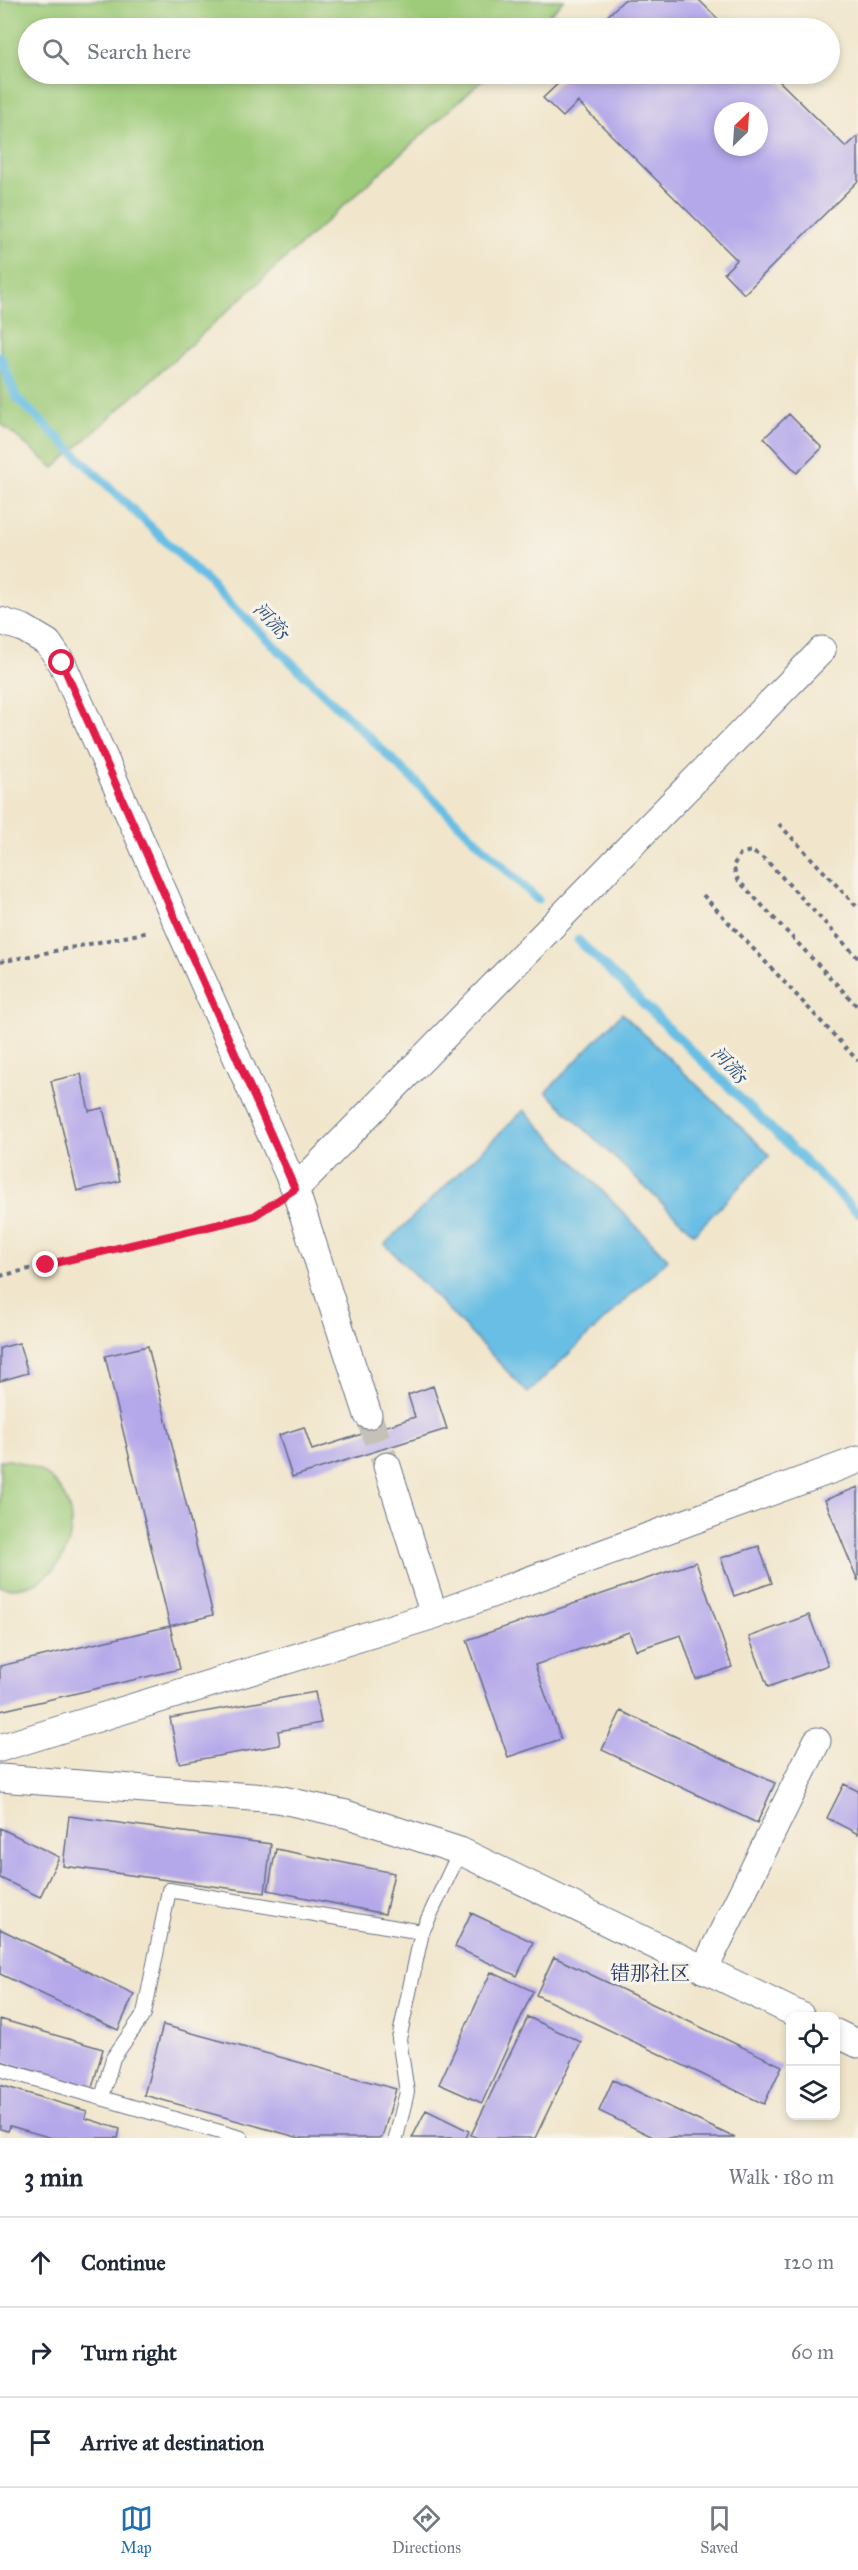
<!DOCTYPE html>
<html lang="en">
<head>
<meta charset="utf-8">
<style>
  body { margin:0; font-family:"IM FELL Great Primer","Noto Serif SC",serif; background:#f6f6f7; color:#1f2937 }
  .controls { position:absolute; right:18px; bottom:18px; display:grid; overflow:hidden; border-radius:12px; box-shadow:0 3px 9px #0003 }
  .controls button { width:54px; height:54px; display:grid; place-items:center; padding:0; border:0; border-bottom:2px solid #e0e1e3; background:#fff; color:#1f2937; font:30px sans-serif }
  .compass { position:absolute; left:714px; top:102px; width:54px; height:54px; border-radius:50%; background:#fff; box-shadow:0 3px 9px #0003; rotate:25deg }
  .stop { position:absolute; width:18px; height:18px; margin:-14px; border:4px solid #e11d48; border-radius:50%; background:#fff }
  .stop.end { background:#e11d48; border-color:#fff; box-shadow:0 2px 6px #0008 }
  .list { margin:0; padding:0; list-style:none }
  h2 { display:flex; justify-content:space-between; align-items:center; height:78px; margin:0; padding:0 24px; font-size:26px }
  h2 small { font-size:20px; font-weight:400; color:#747a83 }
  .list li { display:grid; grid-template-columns:39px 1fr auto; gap:18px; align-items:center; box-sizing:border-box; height:90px; padding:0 24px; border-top:2px solid #e0e1e3 }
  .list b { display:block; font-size:22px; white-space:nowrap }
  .list em { font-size:20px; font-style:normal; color:#747a83 }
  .icon { flex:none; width:33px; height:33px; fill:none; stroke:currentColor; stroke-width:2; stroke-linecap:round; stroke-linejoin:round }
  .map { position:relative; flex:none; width:858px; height:2138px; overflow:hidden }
  .search { position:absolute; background:#fff; box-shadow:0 3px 9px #0003; left:18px; right:18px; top:18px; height:66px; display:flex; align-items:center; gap:15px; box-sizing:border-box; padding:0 21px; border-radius:33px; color:#747a83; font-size:22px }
  .sheet { height:348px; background:#fff }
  nav { display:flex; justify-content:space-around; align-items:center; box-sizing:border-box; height:84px; border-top:2px solid #e0e1e3; background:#fff; font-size:16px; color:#747a83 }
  nav a { display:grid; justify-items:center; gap:3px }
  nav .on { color:#1f6fb2 }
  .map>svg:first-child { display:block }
</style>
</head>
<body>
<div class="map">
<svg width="858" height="2138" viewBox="0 0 858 2138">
  <rect width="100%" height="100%" fill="#f7f3e8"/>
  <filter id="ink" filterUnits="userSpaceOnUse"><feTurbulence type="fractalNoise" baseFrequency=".0167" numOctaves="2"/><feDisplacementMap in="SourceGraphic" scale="12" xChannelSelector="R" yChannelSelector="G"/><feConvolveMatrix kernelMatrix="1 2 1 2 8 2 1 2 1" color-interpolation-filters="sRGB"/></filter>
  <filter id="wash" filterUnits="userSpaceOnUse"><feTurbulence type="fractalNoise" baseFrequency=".008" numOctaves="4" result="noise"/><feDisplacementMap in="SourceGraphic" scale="24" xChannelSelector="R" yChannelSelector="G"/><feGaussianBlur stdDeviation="1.35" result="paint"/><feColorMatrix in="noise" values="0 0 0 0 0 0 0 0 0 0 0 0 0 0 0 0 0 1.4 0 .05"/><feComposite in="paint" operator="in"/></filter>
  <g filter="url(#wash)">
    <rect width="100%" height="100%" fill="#f1e6cc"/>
    <path fill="#9ecb79" stroke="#5c7d6c" stroke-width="1.5" d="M 0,0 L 564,0 L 536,28 L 28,28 L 28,74 L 489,74 L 54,468 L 0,423 Z
      M 8,1460 C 106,1475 79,1599 0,1587 L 0,1461 Z"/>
    <path fill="#67bee4" stroke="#4176a1" stroke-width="1.5" d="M 622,1013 L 770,1155 L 694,1234 L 546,1092 Z
      M 524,1110 L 668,1259 L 528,1393 L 385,1244 Z"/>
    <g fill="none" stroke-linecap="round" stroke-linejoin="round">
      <path stroke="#67bee4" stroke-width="9" d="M 0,356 L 16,397 L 538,900
        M 578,940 L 858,1213"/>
    </g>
    <g id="blocks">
      <path fill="#b4a7ea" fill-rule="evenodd" d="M 624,0 L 699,0 L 727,28 L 595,28 Z
        M 568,74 L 772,74 L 846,147 L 858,136 L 858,181 L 744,294 L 724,273 L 737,260 L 578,102 L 563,117 L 543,98 ZM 723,111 L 759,111 L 759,147 L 723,147 Z
        M 789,414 L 822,448 L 797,473 L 764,438 Z
        M 81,1074 L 89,1111 L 103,1108 L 120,1181 L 77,1191 L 51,1081 Z
        M 19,1343 L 28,1373 L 0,1381 L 0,1348 Z
        M 148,1346 L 213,1615 L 170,1626 L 105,1356 Z
        M 433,1386 L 447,1429 L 292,1477 L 279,1435 L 304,1427 L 312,1450 L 415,1417 L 408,1395 Z
        M 858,1487 L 858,1581 L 825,1500 Z
        M 759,1546 L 772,1583 L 734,1596 L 721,1558 Z
        M 696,1562 L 732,1667 L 696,1679 L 681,1635 L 636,1650 L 629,1632 L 535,1665 L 561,1739 L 508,1757 L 467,1640 Z
        M 809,1615 L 828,1665 L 768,1687 L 749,1637 Z
        M 170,1626 L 180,1669 L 0,1711 L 0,1666 Z
        M 315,1692 L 321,1723 L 278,1731 L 280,1745 L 179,1763 L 170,1718 Z
        M 621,1711 L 775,1783 L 757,1823 L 602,1750 Z
        M 844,1784 L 858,1791 L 858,1834 L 827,1818 Z
        M 69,1816 L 271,1844 L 265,1893 L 63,1866 Z
        M 0,1828 L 59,1857 L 40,1897 L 0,1878 Z
        M 276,1849 L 394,1873 L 385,1914 L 268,1890 Z
        M 471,1913 L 533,1942 L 517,1976 L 455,1947 Z
        M 0,1929 L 134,1994 L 118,2030 L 0,1974 Z
        M 554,1957 L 782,2066 L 764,2104 L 536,1995 Z
        M 491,1972 L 533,1991 L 482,2103 L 439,2084 Z
        M 528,2017 L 581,2042 L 535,2138 L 477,2138 L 471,2135 Z
        M 0,2019 L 103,2049 L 92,2088 L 0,2061 Z
        M 163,2025 L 396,2089 L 382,2138 L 300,2138 L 144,2095 Z
        M 613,2080 L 735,2138 L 655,2138 L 599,2111 Z
        M 0,2085 L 87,2111 L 85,2118 L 120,2129 L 118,2138 L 52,2138 L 10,2126 L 8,2131 L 0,2129 Z
        M 426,2110 L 469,2131 L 466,2138 L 412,2138 Z"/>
    </g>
  </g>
  <g filter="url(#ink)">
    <use href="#blocks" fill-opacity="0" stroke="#666f84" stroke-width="1.5"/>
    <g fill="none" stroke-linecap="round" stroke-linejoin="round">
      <path stroke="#c6c1b6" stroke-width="27" stroke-dasharray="27 14" stroke-linecap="butt" d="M 368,1415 L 387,1466"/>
      <g stroke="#666f84" stroke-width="16">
        <path id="service" d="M 0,2069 L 241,2138
          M 102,2098 L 113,2058 L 144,2014 L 169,1890 L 422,1932
          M 396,2138 L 407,2092 L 399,2039 L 422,1932 L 460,1851"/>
      </g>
      <g stroke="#666f84" stroke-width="29">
        <path id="minor" d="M 0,621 L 23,628 L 48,643 L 62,663 L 295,1189
          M 368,1415 L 295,1189 L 822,650
          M 387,1466 L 434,1615
          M 0,1748 L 434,1615 L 858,1460
          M 0,1778 L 278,1799 L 346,1814 L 460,1851 L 801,2016
          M 704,1970 L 817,1741
          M 836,2033 L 858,2044"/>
      </g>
      <path stroke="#666f84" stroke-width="4" stroke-dasharray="4.5 4.5" stroke-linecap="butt" d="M 779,824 L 858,908
        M 703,895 L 858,1061
        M 858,958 L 766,860 L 751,851 L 740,854 L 733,866 L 738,880 L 858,1007
        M 0,962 L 149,932
        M 0,1276 L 254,1216 L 271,1205"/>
      <use href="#service" stroke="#fff" stroke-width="14"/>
      <use href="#minor" stroke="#fff" stroke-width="27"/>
    </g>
  </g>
  <g fill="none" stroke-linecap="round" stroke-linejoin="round" filter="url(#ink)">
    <path stroke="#e11d48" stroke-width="8" d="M 46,1265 L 254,1216 L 295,1189 L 62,663"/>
  </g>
  <g text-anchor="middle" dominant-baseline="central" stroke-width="6" stroke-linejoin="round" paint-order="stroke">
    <g font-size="18" font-style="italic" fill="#2e5380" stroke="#f7f3e8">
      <text transform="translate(272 621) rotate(44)">河流5</text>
      <text transform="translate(730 1065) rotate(44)">河流5</text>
    </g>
    <g font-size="20" fill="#1b2f5e" stroke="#f7f3e8">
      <text x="650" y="1973">错那社区</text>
    </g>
  </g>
</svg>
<div class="controls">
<button><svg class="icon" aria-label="locate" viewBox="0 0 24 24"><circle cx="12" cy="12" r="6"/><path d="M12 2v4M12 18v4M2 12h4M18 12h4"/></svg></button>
<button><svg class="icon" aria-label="layers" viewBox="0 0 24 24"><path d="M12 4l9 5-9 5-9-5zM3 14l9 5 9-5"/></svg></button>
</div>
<svg class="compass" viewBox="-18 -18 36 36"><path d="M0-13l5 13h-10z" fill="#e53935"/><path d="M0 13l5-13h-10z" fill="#747a83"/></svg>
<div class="stop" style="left:62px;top:663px"></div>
<div class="stop end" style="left:46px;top:1265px"></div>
<div class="search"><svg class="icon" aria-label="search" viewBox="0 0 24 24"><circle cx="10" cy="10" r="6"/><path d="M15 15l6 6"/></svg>Search here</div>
</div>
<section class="sheet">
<h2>3 min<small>Walk · 180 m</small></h2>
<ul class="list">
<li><svg class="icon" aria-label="ahead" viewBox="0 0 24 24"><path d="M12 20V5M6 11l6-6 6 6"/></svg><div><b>Continue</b></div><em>120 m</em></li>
<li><svg class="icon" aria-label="right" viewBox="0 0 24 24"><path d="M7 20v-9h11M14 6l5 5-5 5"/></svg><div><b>Turn right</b></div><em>60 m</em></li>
<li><svg class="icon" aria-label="arrive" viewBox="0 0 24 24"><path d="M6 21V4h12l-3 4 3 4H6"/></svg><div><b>Arrive at destination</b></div></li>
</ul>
</section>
<nav>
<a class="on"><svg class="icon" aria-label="map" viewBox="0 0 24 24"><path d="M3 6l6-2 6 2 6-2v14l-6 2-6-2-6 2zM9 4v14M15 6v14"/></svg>Map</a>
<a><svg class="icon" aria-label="directions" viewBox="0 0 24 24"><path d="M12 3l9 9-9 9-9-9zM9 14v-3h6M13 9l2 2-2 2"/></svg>Directions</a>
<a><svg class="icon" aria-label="saved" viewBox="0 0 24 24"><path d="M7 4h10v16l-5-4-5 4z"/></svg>Saved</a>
</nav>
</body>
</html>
